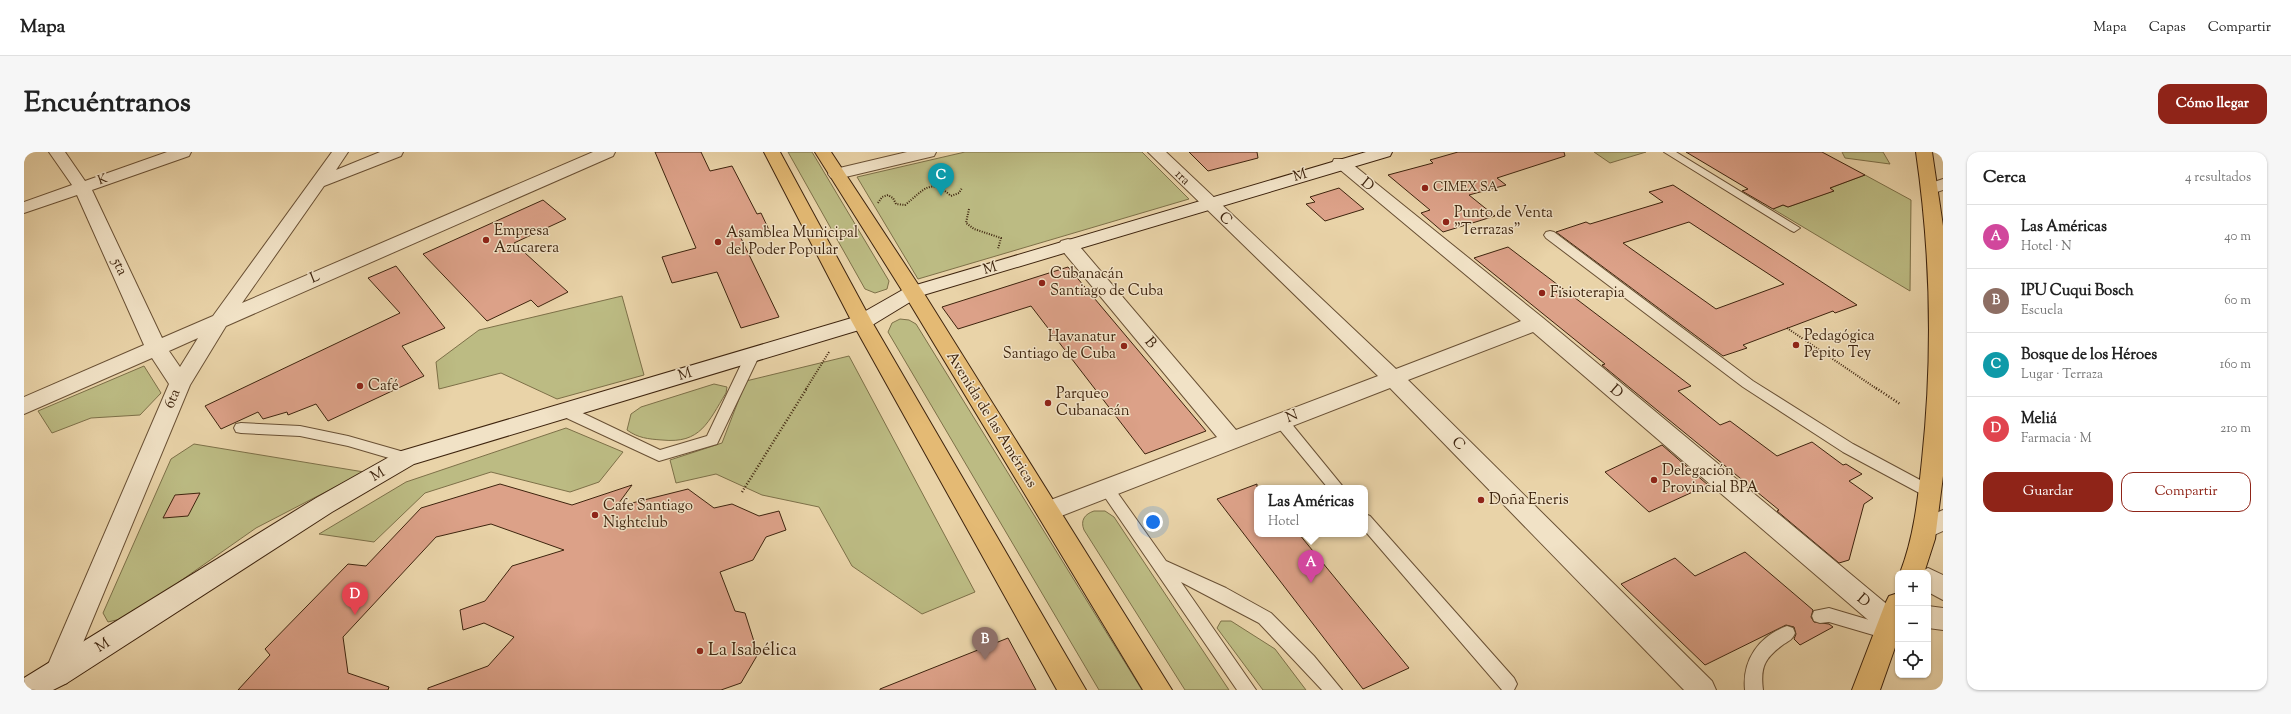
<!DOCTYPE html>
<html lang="es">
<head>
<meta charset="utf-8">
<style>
  body { margin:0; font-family:"Sorts Mill Goudy",serif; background:#f6f6f6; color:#222 }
  .controls { position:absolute; right:12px; bottom:12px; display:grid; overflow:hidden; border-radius:8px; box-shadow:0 1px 3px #0004 }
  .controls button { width:36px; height:36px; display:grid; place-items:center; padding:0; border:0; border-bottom:1px solid #e0e0e0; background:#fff; color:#222; font:20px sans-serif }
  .you { position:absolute; left:1129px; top:370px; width:14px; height:14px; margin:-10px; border:3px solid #fff; border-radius:50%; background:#1a73e8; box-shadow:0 0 0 6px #1a73e833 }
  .badge { display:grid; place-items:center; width:26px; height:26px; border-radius:50%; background:#8f2418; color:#fff; font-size:13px; font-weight:700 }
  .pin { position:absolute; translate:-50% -33px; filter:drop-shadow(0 1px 2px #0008) }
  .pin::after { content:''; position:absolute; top:21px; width:14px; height:12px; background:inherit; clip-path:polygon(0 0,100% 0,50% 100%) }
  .popup { position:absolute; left:1230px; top:333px; width:114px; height:52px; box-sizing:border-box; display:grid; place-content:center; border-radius:8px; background:#fff; filter:drop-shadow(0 1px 3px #0005); font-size:13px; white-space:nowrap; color:#767676 }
  .popup b { font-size:15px; color:#222 }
  .popup::after { content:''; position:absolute; left:50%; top:100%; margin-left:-8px; border:8px solid transparent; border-top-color:#fff }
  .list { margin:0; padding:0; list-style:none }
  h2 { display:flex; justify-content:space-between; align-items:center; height:52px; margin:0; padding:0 16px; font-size:17px }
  h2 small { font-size:13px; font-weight:400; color:#767676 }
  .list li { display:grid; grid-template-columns:26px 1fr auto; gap:12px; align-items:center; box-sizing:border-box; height:64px; padding:0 16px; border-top:1px solid #e0e0e0 }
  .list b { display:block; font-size:15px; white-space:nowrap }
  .list p { margin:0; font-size:13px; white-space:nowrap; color:#767676 }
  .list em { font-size:13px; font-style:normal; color:#767676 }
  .actions { display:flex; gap:8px; padding:12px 16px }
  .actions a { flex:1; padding:9px 0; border:1px solid #8f2418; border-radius:12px; text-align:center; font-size:14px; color:#8f2418 }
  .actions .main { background:#8f2418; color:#fff }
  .icon { flex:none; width:22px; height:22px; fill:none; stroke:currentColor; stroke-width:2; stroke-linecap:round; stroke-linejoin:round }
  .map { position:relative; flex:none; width:1919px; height:538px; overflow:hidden; border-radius:12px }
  header { display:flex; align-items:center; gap:24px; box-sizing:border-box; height:56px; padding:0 20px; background:#fff; border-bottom:1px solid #e0e0e0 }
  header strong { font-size:19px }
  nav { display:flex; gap:22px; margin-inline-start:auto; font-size:14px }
  .intro { display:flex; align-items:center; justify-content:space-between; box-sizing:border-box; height:96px; padding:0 24px }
  h1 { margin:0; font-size:28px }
  .button { padding:10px 18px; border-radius:12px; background:#8f2418; color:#fff; font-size:14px; font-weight:700 }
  main { display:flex; gap:24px; padding:0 24px }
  aside { flex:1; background:#fff; border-radius:12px; box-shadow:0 1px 3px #0004 }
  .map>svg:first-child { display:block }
</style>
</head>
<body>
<header>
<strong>Mapa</strong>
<nav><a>Mapa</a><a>Capas</a><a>Compartir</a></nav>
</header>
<div class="intro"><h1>Encuéntranos</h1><a class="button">Cómo llegar</a></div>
<main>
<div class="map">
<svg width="1919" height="538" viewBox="0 0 1919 538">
  <rect width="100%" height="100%" fill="#e9d3a8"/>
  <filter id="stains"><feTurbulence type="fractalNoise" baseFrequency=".005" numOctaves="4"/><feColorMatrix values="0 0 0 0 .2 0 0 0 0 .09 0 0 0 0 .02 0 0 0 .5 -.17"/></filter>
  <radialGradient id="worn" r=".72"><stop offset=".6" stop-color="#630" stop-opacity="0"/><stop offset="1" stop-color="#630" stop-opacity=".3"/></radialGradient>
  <path fill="#bcbb83" stroke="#7d7048" d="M 764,0 L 788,0 L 865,129 L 863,137 L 851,141 L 841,137 Z
    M 941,0 L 1118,0 L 1165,47 L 894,127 L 833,25 Z
    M 1570,0 L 1622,0 L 1586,11 Z
    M 1818,0 L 1859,0 L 1866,12 L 1821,6 Z
    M 1841,23 L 1887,48 L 1886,139 L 1749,57 L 1759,53 L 1764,55 L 1809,39 L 1806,36 Z
    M 598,144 L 620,223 L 533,247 L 477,221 L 415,237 L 412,210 L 455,178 Z
    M 876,167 L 885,168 L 892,172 L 1118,538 L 1075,538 L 864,180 L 868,171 Z
    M 825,204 L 951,440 L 898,462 L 828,414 L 795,355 L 738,343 L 692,322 L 652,331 L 646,308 L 698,291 L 722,229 Z
    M 120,214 L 137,241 L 116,263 L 67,266 L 28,281 L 14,259 Z
    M 690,232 L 703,235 L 702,241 C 684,270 677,292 638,288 C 624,287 614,286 603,278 L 607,262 L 617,255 Z
    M 542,276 L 599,300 L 575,330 L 546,340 L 467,320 L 401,341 L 350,390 L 295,382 L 382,330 Z
    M 170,292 L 340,320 L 232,376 L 105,465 L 84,470 L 79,461 L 147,307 Z
    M 1070,359 L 1081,359 L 1090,365 L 1205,538 L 1161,538 L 1060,378 C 1056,368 1061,362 1070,359 Z
    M 1197,469 L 1207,469 L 1251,497 L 1282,538 L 1239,538 L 1193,476 Z"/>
  <path fill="#dca188" stroke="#3e240e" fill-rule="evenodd" d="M 631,0 L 677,0 L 686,19 L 708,14 L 733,62 L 737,61 L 745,78 L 716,84 L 755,165 L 717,176 L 693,120 L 648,131 L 638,105 L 672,96 Z
    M 1165,0 L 1233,0 L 1234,6 L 1184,19 Z
    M 1434,0 L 1540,0 L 1541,4 L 1473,26 L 1482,33 L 1445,43 L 1471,64 L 1419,80 L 1397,61 L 1406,58 L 1364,23 L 1409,11 L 1406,8 Z
    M 1662,0 L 1798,0 L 1841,23 L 1806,36 L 1810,39 L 1764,55 L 1759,53 L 1749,57 L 1718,39 L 1724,37 Z
    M 1649,33 L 1669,46 L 1833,153 L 1811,161 L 1809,159 L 1719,193 L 1723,196 L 1699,204 L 1532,80 L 1562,70 L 1566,72 L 1639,50 L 1625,40 ZM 1665,70 L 1760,132 L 1692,157 L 1599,91 Z
    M 1315,36 L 1340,57 L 1301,69 L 1282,52 L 1291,50 L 1286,45 Z
    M 519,48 L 542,67 L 490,91 L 544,140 L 514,155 L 507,148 L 463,169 L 399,102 Z
    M 1484,95 L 1667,234 L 1654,239 L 1696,273 L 1706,269 L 1753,304 L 1788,290 L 1819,313 L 1822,312 L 1838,322 L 1825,329 L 1849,346 L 1840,352 L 1825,408 L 1815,411 L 1753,359 L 1755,358 L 1578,213 L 1581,212 L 1450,106 Z
    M 372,114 L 421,176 L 378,194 L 400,224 L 304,269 L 292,252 L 264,263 L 263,260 L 239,267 L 234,260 L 197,277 L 181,254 L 376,161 L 344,126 Z
    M 1044,115 L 1182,279 L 1121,302 L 1007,154 L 934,177 L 918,155 Z
    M 1638,293 L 1684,333 L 1625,360 L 1581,320 Z
    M 476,332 L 548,353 L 608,333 L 592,355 L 664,337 L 690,356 L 708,352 L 735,364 L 755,359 L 762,378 L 742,385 L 729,408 L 696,420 L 711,459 L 721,461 L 734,502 L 717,531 L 697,538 L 404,538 L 404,536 L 464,514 L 490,485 L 460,471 L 439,478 L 436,458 L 461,449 L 488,414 L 540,398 L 467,372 L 412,385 L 319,485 L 324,521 L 365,535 L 364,538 L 214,538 L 246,503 L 241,497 L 324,412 L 342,414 L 397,356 Z
    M 1233,332 L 1233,382 L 1275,382 L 1385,516 L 1339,537 L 1193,347 Z
    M 176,341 L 164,364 L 139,366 L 151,343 Z
    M 1721,400 L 1789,458 L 1787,465 L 1790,470 L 1805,472 L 1809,475 L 1776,493 L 1770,487 L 1772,482 L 1770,475 L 1762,473 L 1681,513 L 1597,432 L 1651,406 L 1671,424 Z
    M 984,486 L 1012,538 L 856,538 L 856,537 Z"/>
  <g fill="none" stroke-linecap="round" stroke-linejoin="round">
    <g stroke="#695034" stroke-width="2">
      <path id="lane" d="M 1640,0 L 1652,0 L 1776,76 L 1770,80 L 1766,78 Z
        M 1526,79 L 1530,80 L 1729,229 L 1829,292 L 1911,336 L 1913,340 L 1911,344 L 1906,346 L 1901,344 L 1819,300 L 1719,235 L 1522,86 L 1520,83 L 1522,80 Z
        M 729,197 L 736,202 L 693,292 L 635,309 L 536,263 L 534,259 L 536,255 L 546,255 L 636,298 L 683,284 L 722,202 Z
        M 1257,264 L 1262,265 L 1320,336 L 1304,336 L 1252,273 L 1250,269 L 1252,265 Z
        M 217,271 L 276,274 L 324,284 L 387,302 L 389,306 L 387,310 L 382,311 L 324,294 L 276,284 L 217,281 L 212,280 L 210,276 L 212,272 Z
        M 1083,331 L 1088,333 L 1142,409 L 1202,436 L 1247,461 L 1290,504 L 1318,538 L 1298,538 L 1235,471 L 1157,430 L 1232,538 L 1213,538 L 1078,341 L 1076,337 L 1078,333 Z
        M 1341,362 L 1346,364 L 1490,526 L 1493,532 L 1490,538 L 1478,538 L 1341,379 Z
        M 1805,456 L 1869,475 L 1871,480 L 1869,485 L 1863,487 L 1805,470 L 1796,471 L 1790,469 L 1788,464 L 1790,459 Z
        M 1763,474 L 1769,476 L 1771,481 C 1769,487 1765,489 1760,492 C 1741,506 1736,514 1739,538 L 1721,538 C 1718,508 1735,484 1763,474 Z"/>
    </g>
    <g stroke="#695034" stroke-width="2">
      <path id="street" d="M 25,0 L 41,0 L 61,29 L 143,0 L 167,0 L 165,4 L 68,38 L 138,186 L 189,164 L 308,0 L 324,0 L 312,18 L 356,0 L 379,0 L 377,4 L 300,34 L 218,151 L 569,0 L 591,0 L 589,4 L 202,174 L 166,233 L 46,522 L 43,531 L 33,534 L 23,531 L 20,522 L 145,232 L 128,206 L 0,262 L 0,245 L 120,193 L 53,43 L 0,61 L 0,50 L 48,33 ZM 174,186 L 156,215 L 145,199 Z
        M 883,0 L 912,0 L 910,4 L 813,27 L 807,26 L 804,22 L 807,18 Z
        M 1124,0 L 1142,0 L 1372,217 L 1497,169 L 1308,11 L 1310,7 L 1322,7 L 1519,166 L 1871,459 L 1874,459 L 1874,481 L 1866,482 L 1857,479 L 1509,180 L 1384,228 L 1688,529 L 1692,538 L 1660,538 L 1366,236 L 1032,366 L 1024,368 L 1016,366 L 1012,359 L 1016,352 L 1193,285 L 1037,97 L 1035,93 L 1037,89 L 1044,87 L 1051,89 L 1212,278 L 1354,224 Z
        M 1919,27 L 1919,38 L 1907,42 L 1901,41 L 1898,37 L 1901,33 Z
        M 1919,358 L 1919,379 L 1901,387 L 1892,384 L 1889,377 L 1892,370 Z
        M 1904,416 L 1919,423 L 1919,448 L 1904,440 L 1904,421 L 1894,421 Z
        M 1904,454 L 1919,456 L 1919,478 L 1904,476 Z"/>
    </g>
    <g stroke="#3e240e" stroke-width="2">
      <path id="secondary" d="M 1342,0 L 1368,0 L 1366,4 L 896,144 L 845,175 L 390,312 L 308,360 L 43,531 L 29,538 L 0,538 L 0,526 L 292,346 L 374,300 L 831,165 L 882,136 Z"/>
    </g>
    <g stroke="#3e240e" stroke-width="2">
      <path id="primary" d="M 740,0 L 756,0 L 848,170 L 1062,538 L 1033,538 L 828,170 Z
        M 791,0 L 807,0 L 899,140 L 1148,538 L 1119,538 L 879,140 Z
        M 1892,0 L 1908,0 L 1919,74 L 1919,324 L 1911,387 L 1900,421 L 1876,421 C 1890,385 1894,347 1898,308 C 1909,205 1907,103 1892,0 Z
        M 1874,441 L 1874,487 L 1856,538 L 1828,538 L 1861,452 L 1865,444 Z"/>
    </g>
    <path stroke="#3e240e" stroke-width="2" stroke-dasharray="1 1.5" stroke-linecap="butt" d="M 854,51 L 858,45 L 864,43 L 869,46 L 872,52 L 881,53 C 900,38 906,25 927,44 L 935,41 L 938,36
      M 945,57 L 942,71 L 950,77 L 977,86 L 974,97
      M 1763,176 L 1853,237
      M 782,237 L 805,200"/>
    <path stroke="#3e240e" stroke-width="2.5" stroke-dasharray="1 2" stroke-linecap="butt" d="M 1852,236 L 1876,252
      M 718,340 L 783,236"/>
    <use href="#lane" fill="#f1e2c6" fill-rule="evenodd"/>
    <use href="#street" fill="#f1e2c6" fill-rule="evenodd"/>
    <use href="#secondary" fill="#f1e2c6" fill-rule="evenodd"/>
    <use href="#primary" fill="#e4ba74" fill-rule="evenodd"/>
  </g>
  <g fill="#8f2418" stroke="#f1e2c6" stroke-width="1.5">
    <circle cx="1401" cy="36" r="4"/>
    <circle cx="1422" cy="70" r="4"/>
    <circle cx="462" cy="88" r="4"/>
    <circle cx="694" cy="90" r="4"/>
    <circle cx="1018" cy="131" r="4"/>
    <circle cx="1518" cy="141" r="4"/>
    <circle cx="1772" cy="193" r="4"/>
    <circle cx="1100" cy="194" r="4"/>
    <circle cx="336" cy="234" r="4"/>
    <circle cx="1024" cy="251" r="4"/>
    <circle cx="1630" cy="328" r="4"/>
    <circle cx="1457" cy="348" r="4"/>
    <circle cx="571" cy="363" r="4"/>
    <circle cx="676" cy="499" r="4"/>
  </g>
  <g text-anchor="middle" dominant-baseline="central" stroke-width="3" stroke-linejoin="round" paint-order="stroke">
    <g font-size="13" fill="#3e240e" stroke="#f1e2c6">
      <text transform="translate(1158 26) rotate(44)">1ra</text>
      <text transform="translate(79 28) rotate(-20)">K</text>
    </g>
    <g font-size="13" fill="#3e240e" stroke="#f1e2c6" text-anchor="start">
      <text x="1409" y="36">CIMEX SA</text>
    </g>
    <g font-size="15" fill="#3e240e" stroke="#f1e2c6">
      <text transform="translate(1276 24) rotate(-17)">M</text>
      <text transform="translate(1343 33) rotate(39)">D</text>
      <text transform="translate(1201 67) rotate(43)">C</text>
      <text transform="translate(95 115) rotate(65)">5ta</text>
      <text transform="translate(966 117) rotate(-17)">M</text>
      <text transform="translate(291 126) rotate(-23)">L</text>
      <text transform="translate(1126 191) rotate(50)">B</text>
      <text transform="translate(661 223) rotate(-17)">M</text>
      <text transform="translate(1592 240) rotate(40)">D</text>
      <text transform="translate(149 247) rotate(-67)">6ta</text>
      <text transform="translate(1268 265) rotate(-21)">N</text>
      <text transform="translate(967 268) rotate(58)">Avenida de las Américas</text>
      <text transform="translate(1434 292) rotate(45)">C</text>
      <text transform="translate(354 323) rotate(-30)">M</text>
      <text transform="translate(1839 449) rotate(40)">D</text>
      <text transform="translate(79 494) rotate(-32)">M</text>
    </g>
    <g font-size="15" fill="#3e240e" stroke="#f1e2c6" text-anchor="start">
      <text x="1430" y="61">Punto de Venta<tspan x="1430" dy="17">"Terrazas"</tspan></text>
      <text x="470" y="79">Empresa<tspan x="470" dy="17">Azucarera</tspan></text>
      <text x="702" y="81">Asamblea Municipal<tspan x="702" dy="17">del Poder Popular</tspan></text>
      <text x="1026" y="122">Cubanacán<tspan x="1026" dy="17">Santiago de Cuba</tspan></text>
      <text x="1526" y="141">Fisioterapia</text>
      <text x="1780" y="184">Pedagógica<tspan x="1780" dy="17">Pepito Tey</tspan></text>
      <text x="1092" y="185" text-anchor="end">Havanatur<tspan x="1092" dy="17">Santiago de Cuba</tspan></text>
      <text x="344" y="234">Café</text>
      <text x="1032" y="242">Parqueo<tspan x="1032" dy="17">Cubanacán</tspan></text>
      <text x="1638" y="319">Delegación<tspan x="1638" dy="17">Provincial BPA</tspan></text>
      <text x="1465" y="348">Doña Eneris</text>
      <text x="579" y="354">Cafe Santiago<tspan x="579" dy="17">Nightclub</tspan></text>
    </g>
    <g font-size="18" fill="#3e240e" stroke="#f1e2c6" text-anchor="start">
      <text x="684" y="499">La Isabélica</text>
    </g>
  </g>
  <rect width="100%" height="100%" filter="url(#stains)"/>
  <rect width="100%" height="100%" fill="url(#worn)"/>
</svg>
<div class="controls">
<button>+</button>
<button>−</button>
<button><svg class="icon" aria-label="locate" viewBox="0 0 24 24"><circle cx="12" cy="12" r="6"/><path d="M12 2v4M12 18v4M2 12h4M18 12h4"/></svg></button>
</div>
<div class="you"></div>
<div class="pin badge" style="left:1287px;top:431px;background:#d1479c">A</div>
<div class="popup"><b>Las Américas</b>Hotel</div>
<div class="pin badge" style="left:961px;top:508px;background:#8d6e63">B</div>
<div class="pin badge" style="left:917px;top:44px;background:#0f9aa8">C</div>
<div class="pin badge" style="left:331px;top:463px;background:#e0444e">D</div>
</div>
<aside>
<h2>Cerca<small>4 resultados</small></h2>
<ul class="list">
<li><span class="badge" style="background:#d1479c">A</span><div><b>Las Américas</b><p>Hotel · N</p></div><em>40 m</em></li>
<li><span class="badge" style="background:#8d6e63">B</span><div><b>IPU Cuqui Bosch</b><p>Escuela</p></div><em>60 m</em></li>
<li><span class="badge" style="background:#0f9aa8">C</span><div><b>Bosque de los Héroes</b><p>Lugar · Terraza</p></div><em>160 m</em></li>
<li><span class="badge" style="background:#e0444e">D</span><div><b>Meliá</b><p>Farmacia · M</p></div><em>210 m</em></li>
</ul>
<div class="actions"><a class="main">Guardar</a><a>Compartir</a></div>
</aside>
</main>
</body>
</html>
